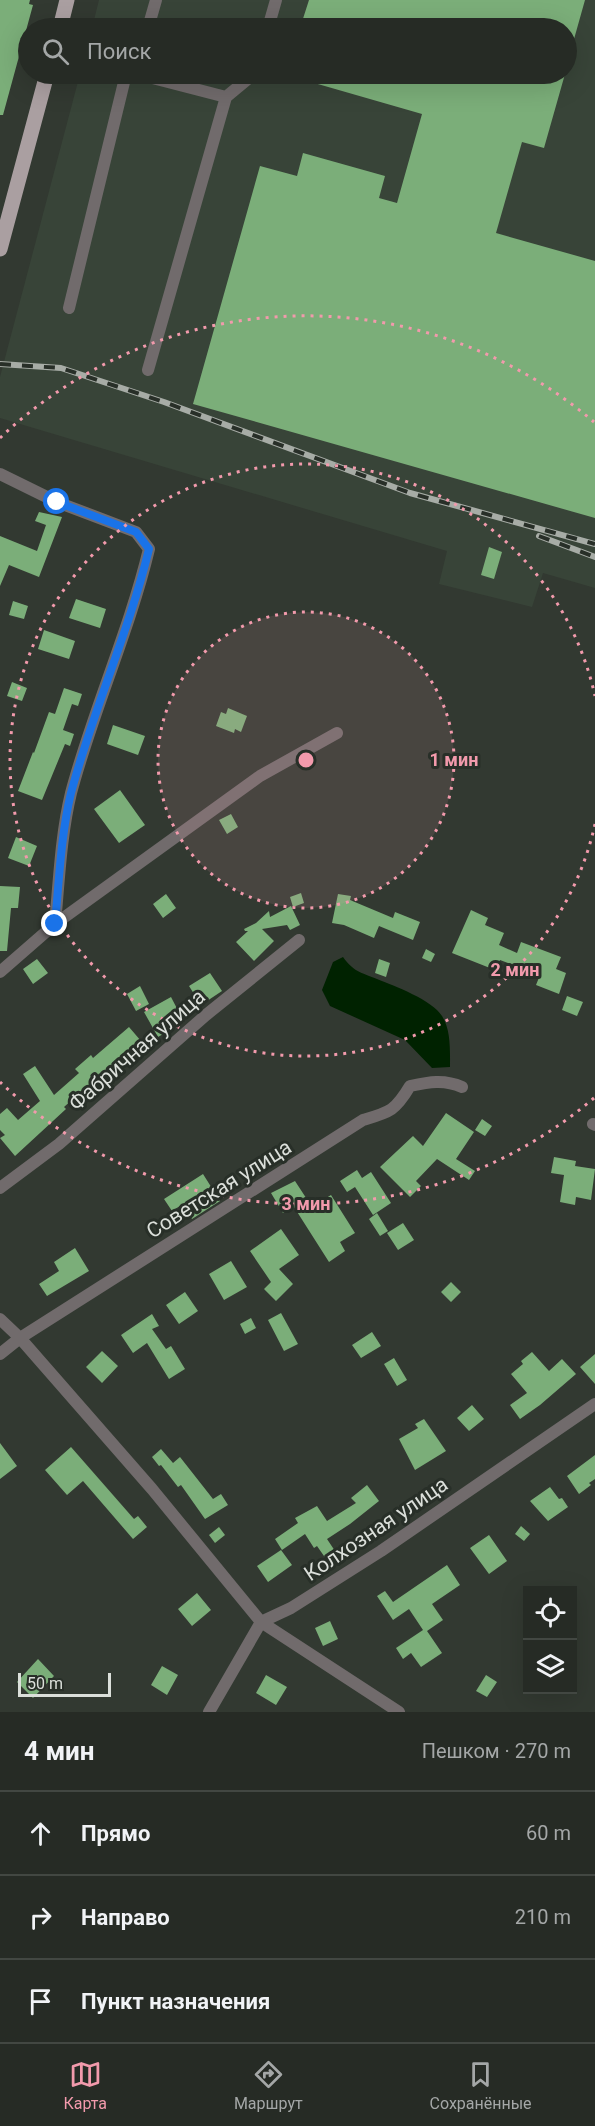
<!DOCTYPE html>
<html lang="ru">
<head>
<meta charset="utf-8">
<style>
  body { margin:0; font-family:Roboto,sans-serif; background:#2e332d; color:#f1f3f6 }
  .controls { position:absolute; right:18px; bottom:18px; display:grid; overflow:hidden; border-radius:0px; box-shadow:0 6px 24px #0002 }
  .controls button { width:54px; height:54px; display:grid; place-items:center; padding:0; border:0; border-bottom:2px solid #424742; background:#262b25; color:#f1f3f6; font:30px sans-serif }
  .scale { position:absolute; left:18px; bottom:15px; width:93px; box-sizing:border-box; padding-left:6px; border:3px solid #dbdfda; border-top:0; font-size:16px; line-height:21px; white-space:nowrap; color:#dbdfda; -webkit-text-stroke:4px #282f28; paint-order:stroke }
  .stop { position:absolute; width:18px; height:18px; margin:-14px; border:4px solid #1a73e8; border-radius:50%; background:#fff }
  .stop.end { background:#1a73e8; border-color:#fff; box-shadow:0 2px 6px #0008 }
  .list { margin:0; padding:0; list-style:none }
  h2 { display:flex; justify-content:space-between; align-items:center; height:78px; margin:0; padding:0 24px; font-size:26px }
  h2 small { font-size:20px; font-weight:400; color:#a4a7a7 }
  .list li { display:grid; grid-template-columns:39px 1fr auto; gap:18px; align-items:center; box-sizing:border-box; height:84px; padding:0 24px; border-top:2px solid #424742 }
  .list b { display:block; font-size:22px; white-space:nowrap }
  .list em { font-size:20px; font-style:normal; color:#a4a7a7 }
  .icon { flex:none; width:33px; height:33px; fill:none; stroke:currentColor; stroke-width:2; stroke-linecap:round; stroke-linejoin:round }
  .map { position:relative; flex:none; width:595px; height:1712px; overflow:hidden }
  .search { position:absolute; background:#262b25; box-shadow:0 6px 24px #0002; left:18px; right:18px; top:18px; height:66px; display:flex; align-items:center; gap:15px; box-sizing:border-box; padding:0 21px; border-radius:33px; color:#a4a7a7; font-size:22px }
  .sheet { height:330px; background:#262b25 }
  nav { display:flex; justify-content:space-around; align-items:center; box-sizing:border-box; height:84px; border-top:2px solid #424742; background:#262b25; font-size:16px; color:#a4a7a7 }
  nav a { display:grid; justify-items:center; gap:3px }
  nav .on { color:#f29aac }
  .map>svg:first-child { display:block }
</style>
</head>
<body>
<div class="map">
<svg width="595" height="1712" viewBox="0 0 595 1712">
  <rect width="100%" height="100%" fill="#323931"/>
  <path fill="#384438" d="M 99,0 L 595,0 L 595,588 L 543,573 L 532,607 L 439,584 L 447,551 L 0,418 L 0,377 L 80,74 L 566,74 L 566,28 L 92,28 Z"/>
  <path fill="#020" d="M 343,957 C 354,972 360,972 377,979 C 395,986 432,1000 442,1016 C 451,1030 450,1050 450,1067 L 432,1068 L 405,1040 L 330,1006 L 322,990 L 333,962 Z"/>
  <path fill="#7bae79" d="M 0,0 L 30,0 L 29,4 L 33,5 L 3,115 L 0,115 Z
    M 309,0 L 585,0 L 569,57 L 567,56 L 567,28 L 300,28 Z
    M 291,74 L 565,74 L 544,148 L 522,142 L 496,233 L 595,261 L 595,518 L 193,404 L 260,166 L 297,176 L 303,153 L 385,176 L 379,198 L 397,203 L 422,114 L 290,76 Z
    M 39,512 L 62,517 L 39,577 L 9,565 L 0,586 L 0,536 L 37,551 L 46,525 L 35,521 Z
    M 489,547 L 502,552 L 494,579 L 481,575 Z
    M 76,599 L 106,609 L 100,628 L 69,618 Z
    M 13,601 L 28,606 L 24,619 L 9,615 Z
    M 44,630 L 75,641 L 69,659 L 38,649 Z
    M 12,682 L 27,688 L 22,701 L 7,696 Z
    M 64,688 L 82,694 L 78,706 L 72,704 L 63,730 L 74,734 L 70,746 L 65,744 L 42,800 L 18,791 L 33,752 L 34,753 L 49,712 L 55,714 Z
    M 228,708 L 247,716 L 241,732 L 235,729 L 234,733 L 216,726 L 221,712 L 226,714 Z
    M 113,725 L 145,736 L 138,755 L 107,744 Z
    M 120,790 L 145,825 L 119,843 L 94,809 Z
    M 231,814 L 238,827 L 227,834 L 219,820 Z
    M 16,837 L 37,846 L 29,866 L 8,858 Z
    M 0,886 L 20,887 L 18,908 L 11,908 L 7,951 L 0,951 Z
    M 301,893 L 304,903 L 293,907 L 290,897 Z
    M 166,894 L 176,908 L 163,918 L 153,904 Z
    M 338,894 L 351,896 L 350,900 L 393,918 L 395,912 L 420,922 L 413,940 L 379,926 L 374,938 L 344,925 L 332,923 Z
    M 291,906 L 300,925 L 290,930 L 287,925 L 262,929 L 274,941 L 254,961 L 236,942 L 248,931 L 245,931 L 244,929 L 256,923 L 269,911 L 270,917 Z
    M 471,910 L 488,918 L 485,925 L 504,933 L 499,945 L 517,953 L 521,942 L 561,957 L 556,969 L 566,973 L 559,994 L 536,985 L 540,975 L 500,960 L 495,970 L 452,953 Z
    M 426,949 L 435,954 L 431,962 L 422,958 Z
    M 37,959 L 48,973 L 33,984 L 23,969 Z
    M 379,959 L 390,963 L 386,977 L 375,973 Z
    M 210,973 L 222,991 L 201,1005 L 189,986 Z
    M 140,986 L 149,1004 L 136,1011 L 127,994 Z
    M 567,996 L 583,1002 L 577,1016 L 562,1010 Z
    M 171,997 L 184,1022 L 158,1037 L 144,1012 Z
    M 129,1027 L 147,1048 L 90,1098 L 83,1090 L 64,1107 L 66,1109 L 15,1156 L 0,1138 L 5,1135 L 0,1130 L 0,1114 L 7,1108 L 18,1120 L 40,1101 L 23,1074 L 35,1066 L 54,1095 L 79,1073 L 75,1069 L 91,1055 L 93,1058 Z
    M 446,1113 L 474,1132 L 456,1159 L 475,1171 L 469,1180 L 437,1159 L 416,1181 L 421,1186 L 410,1197 L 380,1167 L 413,1136 L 423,1146 Z
    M 482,1119 L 492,1126 L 485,1136 L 475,1130 Z
    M 554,1157 L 576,1161 L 575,1166 L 595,1169 L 591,1200 L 576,1197 L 575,1205 L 560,1202 L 564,1175 L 551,1173 Z
    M 357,1170 L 362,1178 L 371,1172 L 391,1203 L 373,1215 L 355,1187 L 347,1192 L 340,1181 Z
    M 203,1174 L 220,1201 L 192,1219 L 183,1204 L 172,1211 L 164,1199 Z
    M 295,1181 L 312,1207 L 331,1195 L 355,1233 L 340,1242 L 345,1251 L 329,1262 L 294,1207 L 283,1213 L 271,1193 Z
    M 377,1213 L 388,1231 L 380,1236 L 369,1219 Z
    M 403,1223 L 414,1240 L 398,1250 L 387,1233 Z
    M 281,1229 L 299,1255 L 279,1269 L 293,1284 L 276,1301 L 264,1289 L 271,1282 L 250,1251 Z
    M 75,1248 L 89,1271 L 47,1296 L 39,1284 L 59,1271 L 54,1262 Z
    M 231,1261 L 247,1287 L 224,1300 L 209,1274 Z
    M 451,1282 L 461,1292 L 451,1302 L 441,1292 Z
    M 185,1292 L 198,1311 L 179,1324 L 166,1305 Z
    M 281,1313 L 298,1344 L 284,1351 L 268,1320 Z
    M 152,1314 L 159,1326 L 152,1329 L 166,1349 L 171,1346 L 185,1369 L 169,1379 L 147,1343 L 133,1353 L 121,1335 Z
    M 251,1318 L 256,1328 L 245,1334 L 240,1324 Z
    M 372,1332 L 381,1346 L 361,1358 L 352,1345 Z
    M 102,1351 L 118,1366 L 102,1383 L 86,1367 Z
    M 532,1352 L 549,1371 L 562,1359 L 576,1374 L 540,1405 L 520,1419 L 510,1405 L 527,1393 L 511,1374 L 523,1364 L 521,1361 Z
    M 595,1354 L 595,1384 L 580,1367 Z
    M 394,1358 L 407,1380 L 397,1386 L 384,1364 Z
    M 472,1405 L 484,1419 L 469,1431 L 457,1418 Z
    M 424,1419 L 446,1451 L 415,1470 L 399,1439 L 418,1428 L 415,1424 Z
    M 0,1443 L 17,1466 L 0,1479 Z
    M 71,1447 L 134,1519 L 138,1516 L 147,1527 L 133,1539 L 83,1481 L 67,1495 L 45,1470 Z
    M 161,1449 L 173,1463 L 180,1457 L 213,1499 L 221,1494 L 228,1505 L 205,1519 L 181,1485 L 178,1487 L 161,1465 L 159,1466 L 152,1457 Z
    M 595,1455 L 595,1479 L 589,1483 L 591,1485 L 579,1494 L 567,1476 Z
    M 367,1485 L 379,1501 L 350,1524 L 327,1539 L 341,1560 L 331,1566 L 317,1546 L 314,1548 L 305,1534 L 282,1550 L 275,1539 L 298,1523 L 295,1518 L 317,1506 L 327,1521 L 356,1503 L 351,1498 Z
    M 550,1487 L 559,1499 L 562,1498 L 568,1507 L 548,1521 L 530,1501 Z
    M 521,1526 L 530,1534 L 524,1541 L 515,1534 Z
    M 219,1527 L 225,1535 L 215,1543 L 209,1535 Z
    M 489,1535 L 507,1561 L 489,1574 L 470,1548 Z
    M 281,1550 L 292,1565 L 268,1582 L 257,1566 Z
    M 447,1565 L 460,1585 L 432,1604 L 443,1620 L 427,1631 L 442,1653 L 421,1667 L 411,1653 L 403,1659 L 396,1648 L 423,1630 L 409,1609 L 393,1620 L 377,1596 L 385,1591 L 393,1602 Z
    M 197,1593 L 211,1610 L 192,1626 L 178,1609 Z
    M 330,1621 L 338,1639 L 323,1646 L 315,1628 Z
    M 38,1659 L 54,1676 L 33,1698 L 17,1682 Z
    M 162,1666 L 178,1675 L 167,1695 L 151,1685 Z
    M 266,1675 L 287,1687 L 276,1705 L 256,1693 Z
    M 486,1675 L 497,1682 L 487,1697 L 476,1691 Z"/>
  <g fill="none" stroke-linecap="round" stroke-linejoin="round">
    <path stroke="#716b6c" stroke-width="12" d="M 148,28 L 156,0
      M 268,28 L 276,0
      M 137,74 L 226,97 L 254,74
      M 69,308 L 126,74
      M 148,370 L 226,97
      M 0,474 L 57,502 L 136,532 L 149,549 C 129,632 93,710 71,793 C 61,834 59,881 55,924
      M 0,972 L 55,924 L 260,776 L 337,733
      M 593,1124 L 595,1125
      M 0,1188 L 59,1144 L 206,1015 L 299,940
      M 0,1319 L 20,1338 L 152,1489 L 261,1622 L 399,1712
      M 0,1354 L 20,1338 L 363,1120 C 390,1112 395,1111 410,1086 C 429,1082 444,1079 462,1087
      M 209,1712 L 261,1622 L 291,1608 L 381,1551 L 595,1404"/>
    <path stroke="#aa9fa1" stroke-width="15" d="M 60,28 L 67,0
      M 0,249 L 47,74"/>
    <g stroke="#a7aca6" stroke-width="6">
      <path id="rail" d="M 0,364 L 61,368 L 164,402 L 410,493 L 595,544
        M 539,536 L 595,557"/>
    </g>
    <use href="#rail" stroke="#282f28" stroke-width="4" stroke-dasharray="11" stroke-linecap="butt"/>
  </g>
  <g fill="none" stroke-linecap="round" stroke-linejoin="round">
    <path stroke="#1a73e8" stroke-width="8" d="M 55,924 C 59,881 61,834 71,793 C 93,710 129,632 149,549 L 136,532 L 57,502"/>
  </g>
  <circle cx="306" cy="760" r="148" fill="#f29aac" fill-opacity=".12"/>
  <g fill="none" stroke="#f29aac" stroke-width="3" stroke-dasharray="3 6">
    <circle cx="306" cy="760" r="148"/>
    <path d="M595 824A296 296 0 1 1 595 696"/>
    <path d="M594 1098A444 444 0 0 1 0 1082M0 438A444 444 0 0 1 594 422"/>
  </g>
  <g text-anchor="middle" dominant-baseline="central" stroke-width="6" stroke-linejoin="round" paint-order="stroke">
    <g font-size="21" fill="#dbdfda" stroke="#282f28">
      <text transform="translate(137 1050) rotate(-41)">Фабричная улица</text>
      <text transform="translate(219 1189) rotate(-32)">Советская улица</text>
      <text transform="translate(376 1529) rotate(-34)">Колхозная улица</text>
    </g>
  </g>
  <circle cx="306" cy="760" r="9" fill="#f29aac" stroke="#282f28" stroke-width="3"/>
  <g font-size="18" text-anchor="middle" font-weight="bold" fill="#f29aac" stroke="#282f28" stroke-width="6" stroke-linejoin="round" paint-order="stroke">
    <text x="454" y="766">1 мин</text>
    <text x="515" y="976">2 мин</text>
    <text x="306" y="1210">3 мин</text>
  </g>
</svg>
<div class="controls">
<button><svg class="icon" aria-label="locate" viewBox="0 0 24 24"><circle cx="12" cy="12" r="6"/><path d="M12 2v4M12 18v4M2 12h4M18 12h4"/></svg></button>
<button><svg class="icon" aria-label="layers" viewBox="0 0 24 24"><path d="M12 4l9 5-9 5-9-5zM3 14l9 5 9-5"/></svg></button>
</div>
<div class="scale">50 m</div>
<div class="stop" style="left:57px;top:502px"></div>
<div class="stop end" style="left:55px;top:924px"></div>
<div class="search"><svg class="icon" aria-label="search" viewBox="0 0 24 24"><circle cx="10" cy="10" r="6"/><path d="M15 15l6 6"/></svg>Поиск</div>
</div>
<section class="sheet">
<h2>4 мин<small>Пешком · 270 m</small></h2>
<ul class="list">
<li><svg class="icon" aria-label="ahead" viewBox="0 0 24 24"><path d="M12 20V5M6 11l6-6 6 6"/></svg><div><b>Прямо</b></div><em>60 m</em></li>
<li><svg class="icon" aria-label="right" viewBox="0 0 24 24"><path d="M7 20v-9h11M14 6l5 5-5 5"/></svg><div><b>Направо</b></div><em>210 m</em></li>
<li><svg class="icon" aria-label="arrive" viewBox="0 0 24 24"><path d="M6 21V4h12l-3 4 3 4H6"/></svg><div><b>Пункт назначения</b></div></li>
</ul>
</section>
<nav>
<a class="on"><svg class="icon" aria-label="map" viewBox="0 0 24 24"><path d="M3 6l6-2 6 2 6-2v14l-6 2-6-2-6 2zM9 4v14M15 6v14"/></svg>Карта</a>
<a><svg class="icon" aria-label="directions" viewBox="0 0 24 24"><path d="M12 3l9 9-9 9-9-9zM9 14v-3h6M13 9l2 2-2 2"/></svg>Маршрут</a>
<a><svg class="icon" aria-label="saved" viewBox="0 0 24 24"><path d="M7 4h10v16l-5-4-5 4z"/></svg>Сохранённые</a>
</nav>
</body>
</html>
